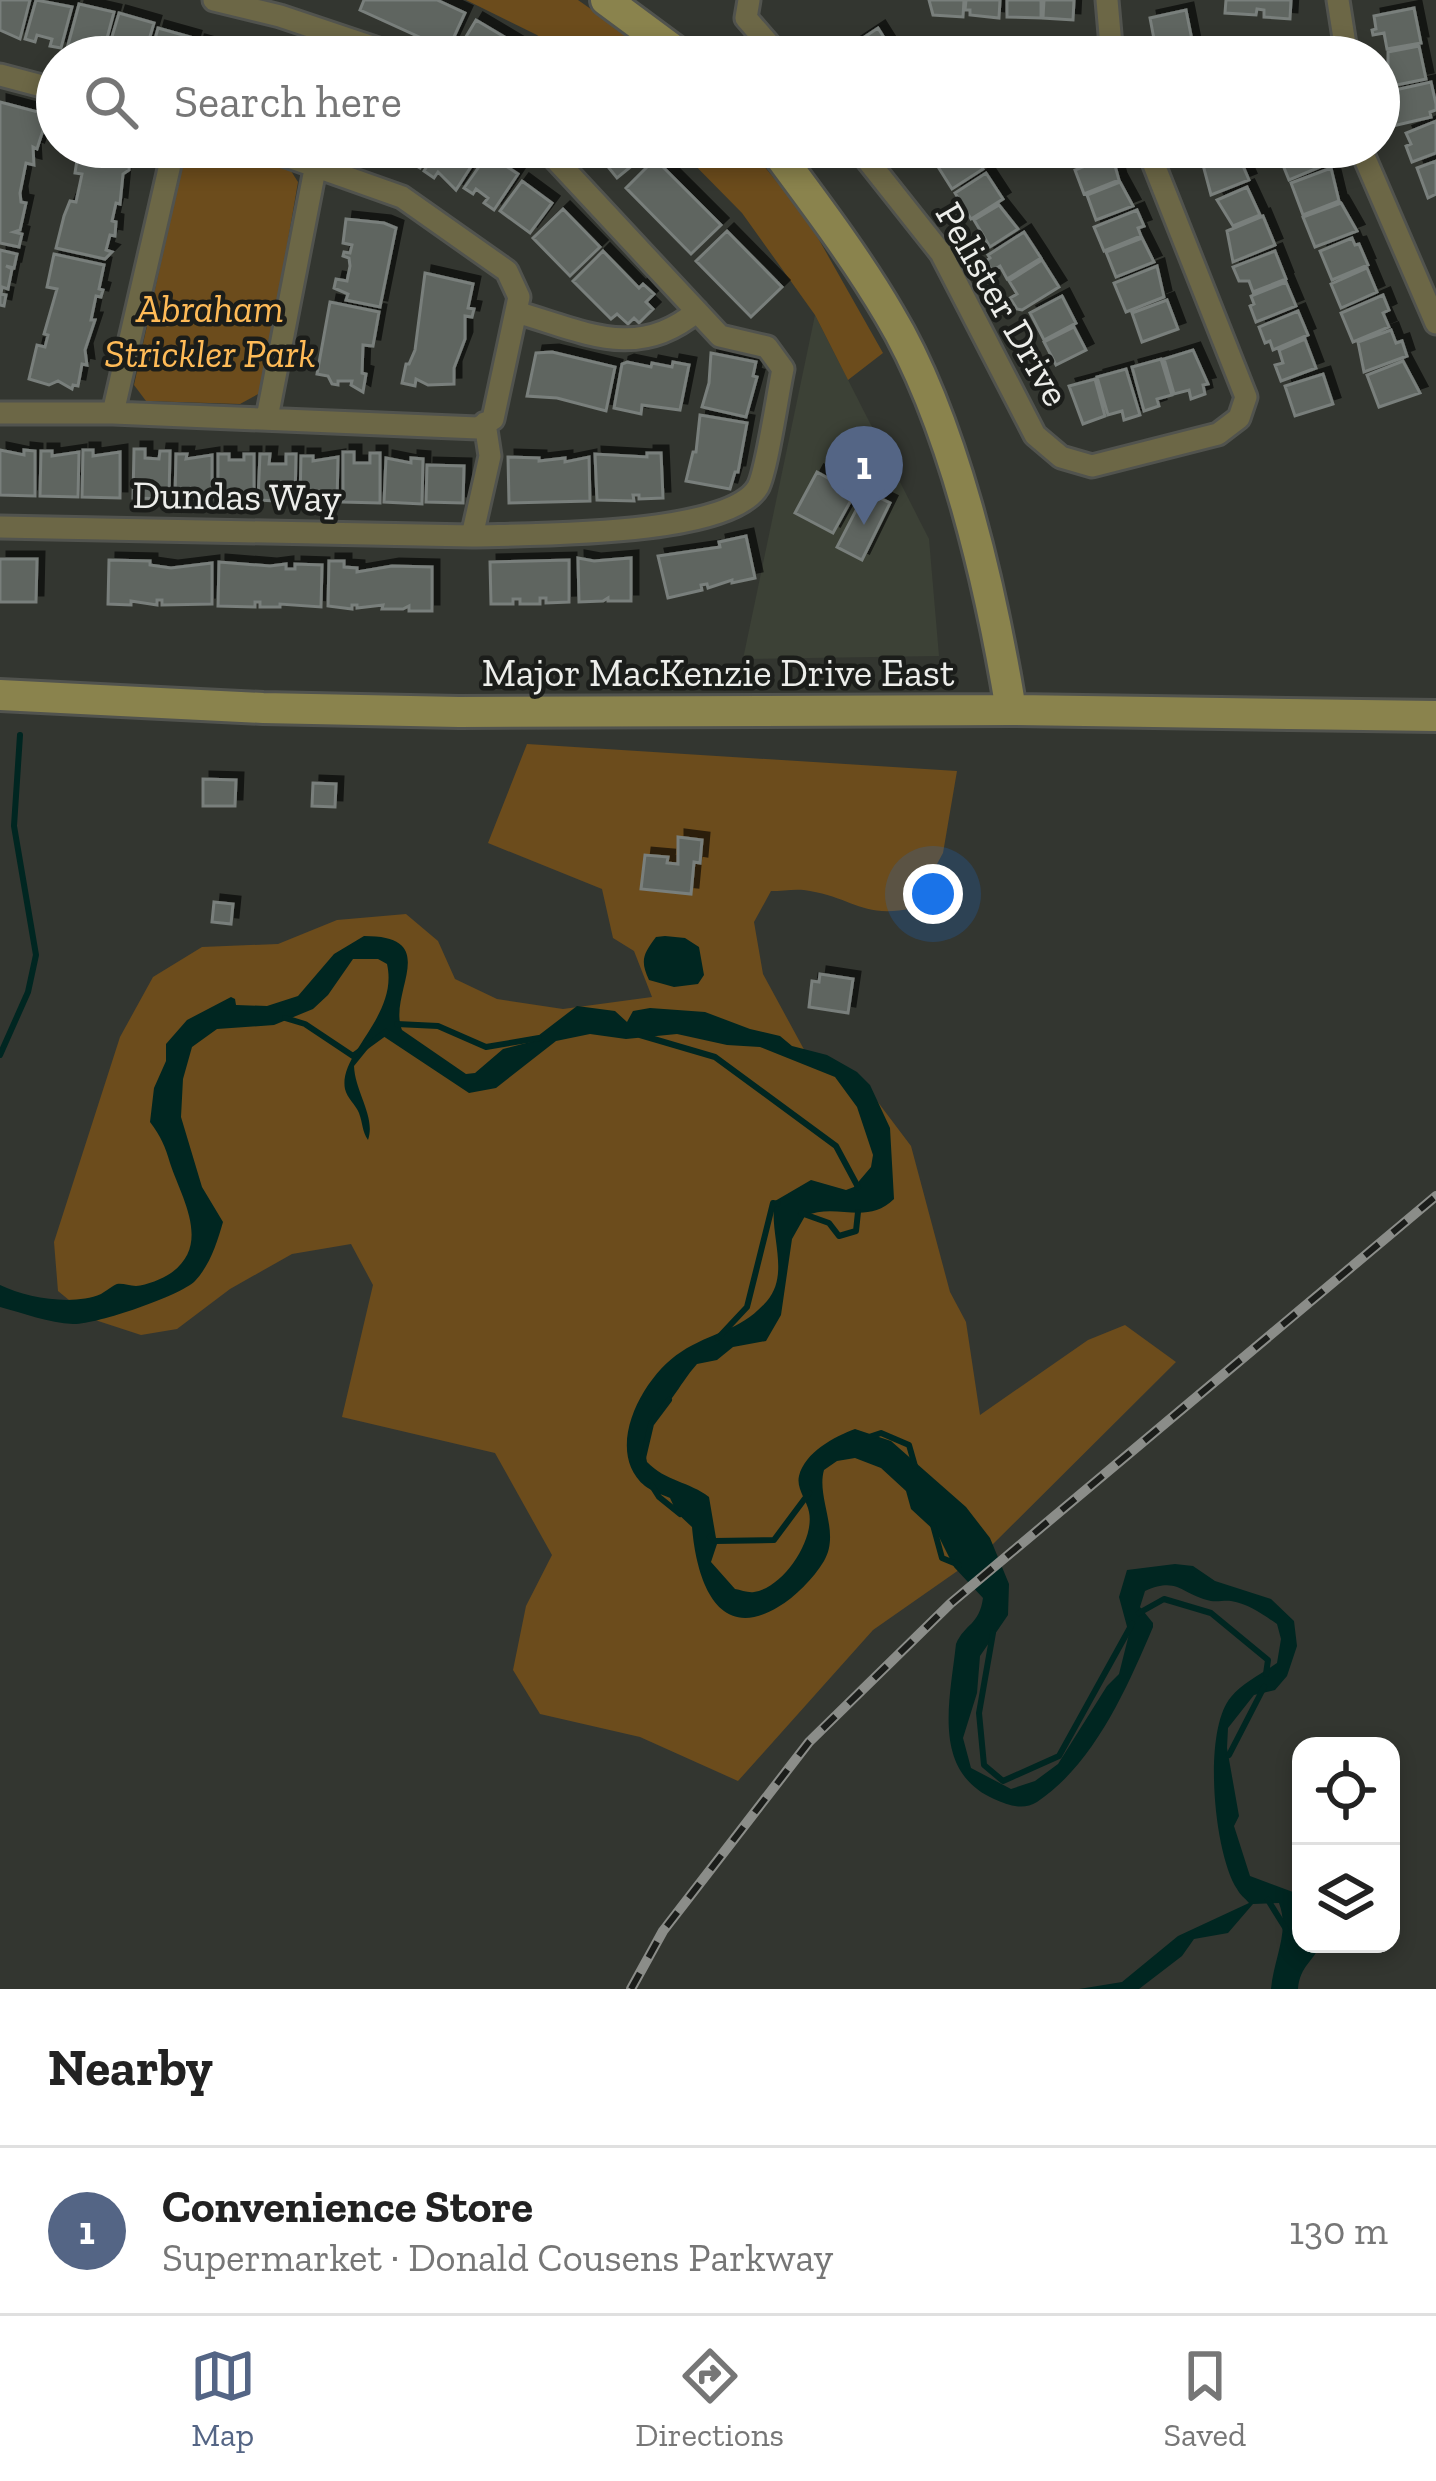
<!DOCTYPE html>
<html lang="en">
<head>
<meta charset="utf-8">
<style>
  body { margin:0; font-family:"Zilla Slab",serif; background:#f2f2f2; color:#222 }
  .controls { position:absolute; right:36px; bottom:36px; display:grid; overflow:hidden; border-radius:24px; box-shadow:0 6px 18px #0003 }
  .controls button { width:108px; height:108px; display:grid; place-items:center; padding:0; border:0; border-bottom:3px solid #e0e0e0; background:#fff; color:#222; font:60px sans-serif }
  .you { position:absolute; left:933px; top:894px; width:42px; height:42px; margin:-30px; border:9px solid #fff; border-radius:50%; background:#1a73e8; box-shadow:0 0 0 18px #1a73e833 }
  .badge { display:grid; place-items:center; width:78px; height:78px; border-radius:50%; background:#546585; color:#fff; font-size:39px; font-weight:700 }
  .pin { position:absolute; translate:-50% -99px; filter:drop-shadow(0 3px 6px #0008) }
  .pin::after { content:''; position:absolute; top:63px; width:42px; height:36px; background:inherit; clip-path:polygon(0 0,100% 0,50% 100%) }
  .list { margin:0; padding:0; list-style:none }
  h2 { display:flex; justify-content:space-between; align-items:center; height:156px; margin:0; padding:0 48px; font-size:51px }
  h2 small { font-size:39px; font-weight:400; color:#767676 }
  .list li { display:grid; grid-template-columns:78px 1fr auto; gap:36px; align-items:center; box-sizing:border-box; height:168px; padding:0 48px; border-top:3px solid #e0e0e0 }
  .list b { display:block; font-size:45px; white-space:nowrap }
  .list p { margin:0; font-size:39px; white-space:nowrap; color:#767676 }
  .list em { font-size:39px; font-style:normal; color:#767676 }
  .icon { flex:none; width:66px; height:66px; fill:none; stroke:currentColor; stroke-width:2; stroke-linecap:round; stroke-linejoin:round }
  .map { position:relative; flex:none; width:1436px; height:1989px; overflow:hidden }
  .search { position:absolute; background:#fff; box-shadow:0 6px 18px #0003; left:36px; right:36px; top:36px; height:132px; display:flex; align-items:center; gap:30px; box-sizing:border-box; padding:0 42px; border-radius:66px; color:#767676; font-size:45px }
  .sheet { height:324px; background:#fff }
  nav { display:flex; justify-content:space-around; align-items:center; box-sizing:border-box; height:168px; border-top:3px solid #e0e0e0; background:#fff; font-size:33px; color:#767676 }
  nav a { display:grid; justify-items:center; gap:6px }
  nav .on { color:#546585 }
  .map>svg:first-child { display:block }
</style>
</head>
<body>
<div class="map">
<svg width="1436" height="1989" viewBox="0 0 1436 1989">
  <defs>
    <filter id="shadow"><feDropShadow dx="7" dy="-7" stdDeviation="0" flood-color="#0009"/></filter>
  </defs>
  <rect width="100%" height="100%" fill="#333630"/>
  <path fill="#3c4136" d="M 815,315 L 929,539 L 939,656 L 743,659 Z"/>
  <path fill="#6c4c1c" d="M 466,0 L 578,0 L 659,57 L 565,57 L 537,35 Z
    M 193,147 L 228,147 L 286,163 L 298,182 L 262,392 L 240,404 L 146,401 L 134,385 L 185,152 Z
    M 677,147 L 748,147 L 805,215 L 883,353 L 848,380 L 815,315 L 742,213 Z
    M 527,744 L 957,771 L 943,853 L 913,908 C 863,919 853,898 810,891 C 798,888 784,891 771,891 L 754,922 L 763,974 L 807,1055 L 871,1093 L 911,1146 L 950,1292 L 966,1322 L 980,1415 L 1088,1340 L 1125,1325 L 1176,1362 L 986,1551 L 873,1630 L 738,1781 L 640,1737 L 540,1714 L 513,1670 L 526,1606 L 552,1555 L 495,1453 L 342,1417 L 373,1285 L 351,1244 L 292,1254 L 230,1289 L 177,1329 L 141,1335 L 92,1319 L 58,1291 L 54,1242 L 120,1037 L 153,977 L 202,947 L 278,944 L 337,920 L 406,914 L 438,941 L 455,979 L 497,999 L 563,1009 L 652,997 L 634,951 L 613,938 L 602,889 L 488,843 Z"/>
  <path fill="#002621" d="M 364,936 C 444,936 387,993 402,1030 L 466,1074 L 475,1073 L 503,1049 L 530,1042 L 577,1006 L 615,1011 L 627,1022 L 633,1011 L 650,1008 L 705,1012 L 750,1029 L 780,1036 L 792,1046 L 827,1055 L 857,1072 L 870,1085 L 890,1128 L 894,1199 C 867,1226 836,1202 805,1216 L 792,1239 L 781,1315 L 766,1341 L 733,1347 L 717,1360 L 697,1364 C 687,1375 681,1386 672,1398 C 656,1421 640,1429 647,1462 C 665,1481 690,1482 709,1497 L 717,1544 L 711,1562 L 735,1589 C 741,1590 748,1593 754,1592 C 783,1588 815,1540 809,1512 C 807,1500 796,1489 799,1476 C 805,1452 834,1437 855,1429 L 891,1441 L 966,1507 L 990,1538 L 1009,1584 L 1008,1615 L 980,1656 L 977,1693 L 963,1738 L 971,1768 L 1011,1789 L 1035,1781 L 1058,1764 L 1107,1686 L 1119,1674 L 1129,1634 L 1119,1597 L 1127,1570 L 1175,1564 L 1193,1566 L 1215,1581 L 1271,1599 L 1294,1621 L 1297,1646 L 1287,1676 L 1275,1690 L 1254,1695 L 1228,1728 L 1227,1748 L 1239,1816 L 1234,1826 L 1250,1876 L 1301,1895 L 1301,1944 L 1320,1944 C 1314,1962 1300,1965 1298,1989 L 1271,1989 C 1274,1957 1290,1932 1279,1903 L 1253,1904 L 1228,1933 L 1194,1939 L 1182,1956 L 1139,1989 L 1079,1989 L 1122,1982 L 1178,1936 L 1249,1903 C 1245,1898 1240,1895 1237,1889 C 1214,1854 1202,1731 1231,1697 C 1242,1683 1263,1673 1277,1663 L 1281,1639 L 1277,1624 C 1262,1614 1249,1604 1231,1601 C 1225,1600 1218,1602 1211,1601 C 1181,1595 1179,1576 1145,1591 L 1140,1607 L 1153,1623 L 1153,1627 C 1127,1688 1094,1764 1037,1802 C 1023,1811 1008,1805 994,1799 C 931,1771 950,1700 956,1644 C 965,1623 979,1626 983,1598 L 954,1567 L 937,1533 L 911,1509 L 906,1491 L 881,1468 L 855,1458 L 837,1461 L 824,1470 C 816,1498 841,1532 824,1561 C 813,1579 795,1597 778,1607 C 715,1645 696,1575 692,1527 L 677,1513 L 670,1498 C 663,1495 651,1491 645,1486 C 602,1450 644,1375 681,1352 C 713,1331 740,1332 767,1301 C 791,1273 768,1232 775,1201 L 811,1180 L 846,1190 L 854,1187 L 871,1167 L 873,1155 L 857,1107 L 835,1077 L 760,1047 L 727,1045 L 677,1034 L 626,1039 L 590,1034 L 556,1041 L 496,1088 L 469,1093 L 380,1034 L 354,1066 C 355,1092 376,1117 368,1140 C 362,1131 363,1124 359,1113 C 356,1105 347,1098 345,1089 C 338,1054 399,1016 387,964 L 378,959 L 353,959 L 328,995 L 313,1009 L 274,1025 L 217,1029 L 192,1047 L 183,1079 L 181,1117 L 202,1187 L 223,1222 C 217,1243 210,1265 195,1281 C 180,1296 95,1325 73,1324 C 49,1323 23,1313 0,1307 L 0,1285 C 27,1298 73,1306 101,1294 C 103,1293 115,1284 117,1284 C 123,1283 129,1286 136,1286 C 147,1285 162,1279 171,1273 C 212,1244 181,1197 170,1163 C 165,1146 161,1137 150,1122 L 154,1088 L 166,1061 L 166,1044 L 187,1020 L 231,997 L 235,999 L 236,1005 L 267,1006 L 298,996 L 334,954 Z
    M 665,936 L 685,938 L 699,947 L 704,975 L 698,984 L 674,987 L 649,980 C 640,961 643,954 656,937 Z"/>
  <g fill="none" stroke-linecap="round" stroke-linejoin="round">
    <path stroke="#002621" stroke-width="6" d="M 285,1018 L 305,1024 L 353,1056 L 386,1032
      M 397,1024 L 438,1026 L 486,1047 L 539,1038
      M 640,1035 L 715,1057 L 836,1146 L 858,1187
      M 0,1055 L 28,992 L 36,955 L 14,826 L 20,735
      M 801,1213 L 829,1223 L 839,1236 L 856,1231 L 858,1212
      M 718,1338 L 747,1307 L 773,1203 L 778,1204
      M 869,1437 L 881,1433 L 909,1445 L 915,1466
      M 643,1458 L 651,1424 L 669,1400
      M 652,1486 L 659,1497 L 680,1514
      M 933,1525 L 942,1558 L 959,1565
      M 710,1537 L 715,1541 L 774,1540 L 809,1493
      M 1139,1613 L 1164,1599 L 1211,1613 L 1268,1660 L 1266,1674
      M 993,1633 L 979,1713 L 984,1765 L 1003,1781 L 1059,1756 L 1132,1624
      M 1229,1755 L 1264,1687
      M 1268,1900 L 1286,1929"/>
  </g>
  <path fill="#5f6561" stroke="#797f7b" stroke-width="3" filter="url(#shadow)" d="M 0,0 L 30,0 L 20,39 L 0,30 Z
    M 36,0 L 72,7 L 61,48 L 50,46 L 52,39 L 37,35 L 35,42 L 25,39 Z
    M 364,0 L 437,0 L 465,13 L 448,50 L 360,10 Z
    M 929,0 L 964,0 L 963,17 L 933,15 Z
    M 966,0 L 1000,0 L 999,18 L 970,15 L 970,10 L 965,10 Z
    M 1007,0 L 1041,0 L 1041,18 L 1007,17 Z
    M 1044,0 L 1074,0 L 1073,20 L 1043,18 Z
    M 1226,0 L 1291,0 L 1290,19 L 1264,17 L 1264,10 L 1257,9 L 1256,15 L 1225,13 Z
    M 79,4 L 114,12 L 102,57 L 92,57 L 93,52 L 78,48 L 76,57 L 65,56 Z
    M 1414,8 L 1421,43 L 1387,49 L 1384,33 L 1373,35 L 1372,30 L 1376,29 L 1374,16 Z
    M 1186,10 L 1193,45 L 1151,54 L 1148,40 L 1154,39 L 1150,18 Z
    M 119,13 L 154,23 L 144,57 L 106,57 Z
    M 476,20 L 538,57 L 455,55 Z
    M 158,28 L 194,38 L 188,57 L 150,57 Z
    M 878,28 L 893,52 L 889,57 L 854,57 L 848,48 Z
    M 198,42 L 234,52 L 232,57 L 194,57 Z
    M 1419,46 L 1426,79 L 1382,88 L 1379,68 L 1388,67 L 1388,52 Z
    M 1431,82 L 1436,104 L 1436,110 L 1430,112 L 1431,117 L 1393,126 L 1388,106 L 1398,104 L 1395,90 Z
    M 0,102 L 42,113 L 41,120 L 46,121 L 37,149 L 33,147 L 34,165 L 26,163 L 20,193 L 21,202 L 26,203 L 20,230 L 14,232 L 22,234 L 19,247 L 0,243 Z
    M 1436,121 L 1436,153 L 1412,162 L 1406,146 L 1411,144 L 1406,133 Z
    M 79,147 L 130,147 L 129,170 L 123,174 L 120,204 L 116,203 L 112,221 L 116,222 L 115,236 L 110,235 L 106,250 L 112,252 L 105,259 L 56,248 L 64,216 L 70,201 L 76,202 L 82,174 L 75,173 Z
    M 389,147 L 432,147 L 420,168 L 411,163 L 414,157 L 401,149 L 395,160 L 385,154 Z
    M 439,147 L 483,148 L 456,190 L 438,172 L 434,178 L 424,171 Z
    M 592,147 L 645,147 L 649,152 L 617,178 Z
    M 960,147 L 969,147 L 983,169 L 952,189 L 935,162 Z
    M 1071,147 L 1113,147 L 1114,150 L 1077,163 Z
    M 1332,147 L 1334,150 L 1328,152 L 1332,162 L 1289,180 L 1276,148 Z
    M 1237,152 L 1249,180 L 1211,195 L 1203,165 Z
    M 488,154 L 518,174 L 494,210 L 484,203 L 488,198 L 476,189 L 473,194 L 464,188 Z
    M 1112,155 L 1119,180 L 1084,194 L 1075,170 Z
    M 655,159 L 721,225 L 691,254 L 626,188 Z
    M 1436,161 L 1436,194 L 1428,198 L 1417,168 Z
    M 1331,168 L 1339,201 L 1303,215 L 1291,183 Z
    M 986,173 L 1003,199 L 971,219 L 955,193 Z
    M 522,181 L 552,203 L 530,233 L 500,211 Z
    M 1120,182 L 1133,206 L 1096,220 L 1087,195 Z
    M 1247,187 L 1260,215 L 1233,226 L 1217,200 Z
    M 1341,203 L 1357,231 L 1315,247 L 1303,217 Z
    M 999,205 L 1018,229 L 990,247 L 974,220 Z
    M 563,209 L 600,247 L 570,276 L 533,238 Z
    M 1137,210 L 1144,226 L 1138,228 L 1141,236 L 1104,251 L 1094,227 Z
    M 1263,216 L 1275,245 L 1233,262 L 1227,231 Z
    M 346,219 L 384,223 L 396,228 L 380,307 L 346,300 L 348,294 L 334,288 L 336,279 L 347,281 L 350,266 L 349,258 L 343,256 L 344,252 L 350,253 L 352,245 L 343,243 Z
    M 727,231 L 782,287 L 751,317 L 696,261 Z
    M 1024,232 L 1041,258 L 1007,279 L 1000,266 L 992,271 L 986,261 L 990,258 L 988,255 Z
    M 1142,238 L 1154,262 L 1116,277 L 1106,252 Z
    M 1352,238 L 1355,245 L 1359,244 L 1368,265 L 1332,280 L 1320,251 Z
    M 0,250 L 17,254 L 14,268 L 6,266 L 12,269 L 8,289 L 2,287 L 1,294 L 6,295 L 4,306 L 0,305 Z
    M 603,251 L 639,288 L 643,284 L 654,294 L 646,302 L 653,309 L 639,323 L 634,318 L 628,324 L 617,314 L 611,319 L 573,281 Z
    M 1275,251 L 1286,279 L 1253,292 L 1249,281 L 1239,281 L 1233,267 Z
    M 54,254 L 104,265 L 99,289 L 103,290 L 101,297 L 96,296 L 91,320 L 95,320 L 85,350 L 87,365 L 82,364 L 78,386 L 73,385 L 72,389 L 58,381 L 49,385 L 29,379 L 37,345 L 45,347 L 48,335 L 44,334 L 57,289 L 47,287 Z
    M 1042,260 L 1059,287 L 1022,310 L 1017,309 L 1010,298 L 1017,294 L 1009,281 Z
    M 1157,266 L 1164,297 L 1126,312 L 1114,283 Z
    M 1367,268 L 1377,292 L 1341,308 L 1331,284 Z
    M 425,273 L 473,284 L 468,308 L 474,309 L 472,317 L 465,316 L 465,339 L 454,368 L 454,384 L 428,385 L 416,379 L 415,386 L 402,383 L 406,364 L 409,364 L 415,350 Z
    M 1286,282 L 1296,306 L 1256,322 L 1250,306 L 1254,304 L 1251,296 Z
    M 1383,295 L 1389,310 L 1383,313 L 1389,327 L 1353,342 L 1341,313 Z
    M 1062,296 L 1076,323 L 1044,340 L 1030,313 Z
    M 1167,300 L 1178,329 L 1142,342 L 1132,313 Z
    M 330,302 L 379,312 L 373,346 L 363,345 L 362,373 L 366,374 L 363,392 L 351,385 L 352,381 L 338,381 L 338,385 L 332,384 L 328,376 L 317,374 Z
    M 1298,311 L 1308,335 L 1273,350 L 1270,341 L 1265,343 L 1259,327 Z
    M 1074,327 L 1086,350 L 1056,365 L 1044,342 Z
    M 1391,330 L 1396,343 L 1402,341 L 1407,356 L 1364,372 L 1358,342 Z
    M 1305,339 L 1316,368 L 1281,381 L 1275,365 L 1283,363 L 1279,350 Z
    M 1193,350 L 1208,384 L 1203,385 L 1205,394 L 1191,399 L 1189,390 L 1174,394 L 1164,359 Z
    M 552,352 L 615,367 L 606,411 L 557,398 L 527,396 L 536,353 Z
    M 711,353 L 756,362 L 753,376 L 757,377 L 746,417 L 702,407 L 709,383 Z
    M 1161,359 L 1172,395 L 1157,399 L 1159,406 L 1144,411 L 1132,367 Z
    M 1403,361 L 1420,393 L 1379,407 L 1367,375 Z
    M 627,362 L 651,367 L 652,363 L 672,367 L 673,362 L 689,365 L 680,410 L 642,405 L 641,414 L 614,408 L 622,364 Z
    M 1126,369 L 1140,415 L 1124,420 L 1122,411 L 1108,415 L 1097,377 Z
    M 1323,374 L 1333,404 L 1295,416 L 1285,386 Z
    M 1095,379 L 1105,416 L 1083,424 L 1069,386 Z
    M 700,415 L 747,423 L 738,472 L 735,472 L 730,489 L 686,481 L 693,452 L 696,452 Z
    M 134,449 L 145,449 L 145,458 L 159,459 L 160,451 L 170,451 L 169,499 L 133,498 Z
    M 0,450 L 24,455 L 24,450 L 35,451 L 35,496 L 0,495 Z
    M 83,450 L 93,450 L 93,456 L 120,452 L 120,498 L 82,497 Z
    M 41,451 L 52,451 L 52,456 L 79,452 L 78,497 L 40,496 Z
    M 343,452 L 354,452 L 354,463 L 370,463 L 370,453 L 380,453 L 380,503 L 343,502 Z
    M 647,453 L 661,453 L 663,498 L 639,499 L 639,495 L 633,495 L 634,501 L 597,500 L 595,454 L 647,457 Z
    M 176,454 L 187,454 L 186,459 L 212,455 L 212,499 L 175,498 Z
    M 218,454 L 229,454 L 229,460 L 244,460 L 244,454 L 254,454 L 254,500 L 218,500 Z
    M 260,454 L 270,454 L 269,464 L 286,464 L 286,454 L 296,454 L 295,502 L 258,500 Z
    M 301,456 L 313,456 L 313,461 L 338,457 L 337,502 L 300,501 Z
    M 508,457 L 539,458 L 539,461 L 565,458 L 565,462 L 589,457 L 590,501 L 509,503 Z
    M 386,458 L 411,463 L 411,458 L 423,459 L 422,504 L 384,502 Z
    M 427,465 L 464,466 L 463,503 L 426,502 Z
    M 817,472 L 855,493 L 833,533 L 795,513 Z
    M 866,491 L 890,503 L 862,560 L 837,547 Z
    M 746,536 L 755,578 L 732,583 L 732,580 L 708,588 L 707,584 L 701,585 L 702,590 L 668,598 L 658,556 L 720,547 L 719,542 Z
    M 578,558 L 594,561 L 631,558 L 631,601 L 608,601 L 608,598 L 603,601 L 579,602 Z
    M 0,559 L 37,559 L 36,602 L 0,602 Z
    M 109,560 L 150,561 L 150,565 L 171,568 L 212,563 L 212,604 L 162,605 L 162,600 L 157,600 L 157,605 L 131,601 L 131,605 L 108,604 Z
    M 569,560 L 569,602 L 546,603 L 546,598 L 540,598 L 540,604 L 520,604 L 520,599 L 513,599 L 513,604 L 491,604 L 490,562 Z
    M 329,561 L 344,561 L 344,567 L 357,568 L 357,572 L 392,566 L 432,567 L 432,611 L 409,611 L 409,606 L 403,609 L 382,609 L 383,605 L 357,608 L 357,605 L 352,605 L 352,609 L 328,606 Z
    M 219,562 L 270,566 L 286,564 L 286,569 L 295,569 L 295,564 L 322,565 L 321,607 L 280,604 L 280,607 L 260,607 L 260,602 L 255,602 L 255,607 L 218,606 Z
    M 203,779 L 236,780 L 235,806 L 203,806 Z
    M 313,783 L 336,784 L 335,807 L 312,806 Z
    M 678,837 L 702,840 L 700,863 L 694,862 L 691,894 L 641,889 L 645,855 L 668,857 L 667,863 L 678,864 Z
    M 214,902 L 233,904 L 231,924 L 212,922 Z
    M 820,974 L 853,979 L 848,1013 L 809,1007 L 812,981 L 819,982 Z"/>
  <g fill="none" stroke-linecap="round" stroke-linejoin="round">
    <g stroke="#51534e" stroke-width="27">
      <path id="minor" d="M 214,0 L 280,16 L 402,57
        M 749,0 L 746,18 L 780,57
        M 1107,0 L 1112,57
        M 1338,0 L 1347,57
        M 0,75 L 57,90
        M 857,147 L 941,253 L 1035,435 L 1061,457 L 1092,466 L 1218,434 L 1239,418 L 1246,397 L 1147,147
        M 1360,147 L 1436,323
        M 516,312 C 583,331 637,362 697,311
        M 0,413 L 113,413 L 478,428 L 493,419 L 519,297 L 507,271 L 402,197 L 261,147
        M 113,413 L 174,147
        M 267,418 L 316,164
        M 0,527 L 472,536 L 490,456 L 485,423
        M 472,536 C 529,534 729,537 758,487 C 767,470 778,392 783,369 L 767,347 L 720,336 L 544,147"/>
    </g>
    <g stroke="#51534e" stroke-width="36">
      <path id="secondary" d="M 606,0 L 683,57
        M 773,147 C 813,201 855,256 889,314 C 953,420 991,588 1011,710
        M 0,695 L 263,708 L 459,712 L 1011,710 L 1436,716"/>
    </g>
    <use href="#minor" stroke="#6c6746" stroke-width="21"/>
    <use href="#secondary" stroke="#8a834d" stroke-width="30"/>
    <g stroke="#8b8d89" stroke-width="10">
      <path id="rail" d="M 631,1989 L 663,1931 L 809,1742 L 951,1603 L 1436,1196"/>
    </g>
    <use href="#rail" stroke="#1b1d1a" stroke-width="6" stroke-dasharray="18" stroke-linecap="butt"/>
  </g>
  <g text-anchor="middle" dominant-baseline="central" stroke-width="9" stroke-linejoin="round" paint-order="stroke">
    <g font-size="39" fill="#ecedea" stroke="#1b1d1a">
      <text transform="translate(1003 304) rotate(60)">Pelister Drive</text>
      <text transform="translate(237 496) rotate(1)">Dundas Way</text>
      <text x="718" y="672">Major MacKenzie Drive East</text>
    </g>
    <g font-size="39" font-style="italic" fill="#ffbb57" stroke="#1b1d1a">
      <text x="210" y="308">Abraham<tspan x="210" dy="45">Strickler Park</tspan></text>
    </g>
  </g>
</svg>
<div class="controls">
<button><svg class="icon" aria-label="locate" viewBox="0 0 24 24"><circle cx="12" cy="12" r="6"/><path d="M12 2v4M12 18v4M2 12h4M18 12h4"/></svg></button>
<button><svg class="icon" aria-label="layers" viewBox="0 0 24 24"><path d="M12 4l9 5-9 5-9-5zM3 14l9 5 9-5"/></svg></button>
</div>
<div class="you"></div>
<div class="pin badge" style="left:864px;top:525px">1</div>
<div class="search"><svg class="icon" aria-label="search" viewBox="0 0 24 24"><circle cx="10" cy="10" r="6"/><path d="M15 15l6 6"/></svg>Search here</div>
</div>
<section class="sheet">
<h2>Nearby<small></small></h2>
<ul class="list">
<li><span class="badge">1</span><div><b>Convenience Store</b><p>Supermarket · Donald Cousens Parkway</p></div><em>130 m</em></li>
</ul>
</section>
<nav>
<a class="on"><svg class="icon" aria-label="map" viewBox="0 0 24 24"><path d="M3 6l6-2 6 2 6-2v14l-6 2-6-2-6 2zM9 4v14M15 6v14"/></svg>Map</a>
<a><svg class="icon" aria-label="directions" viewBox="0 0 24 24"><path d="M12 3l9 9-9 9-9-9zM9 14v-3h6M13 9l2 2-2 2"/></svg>Directions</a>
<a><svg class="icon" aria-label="saved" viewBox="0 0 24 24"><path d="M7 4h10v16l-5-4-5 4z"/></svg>Saved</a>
</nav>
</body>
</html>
